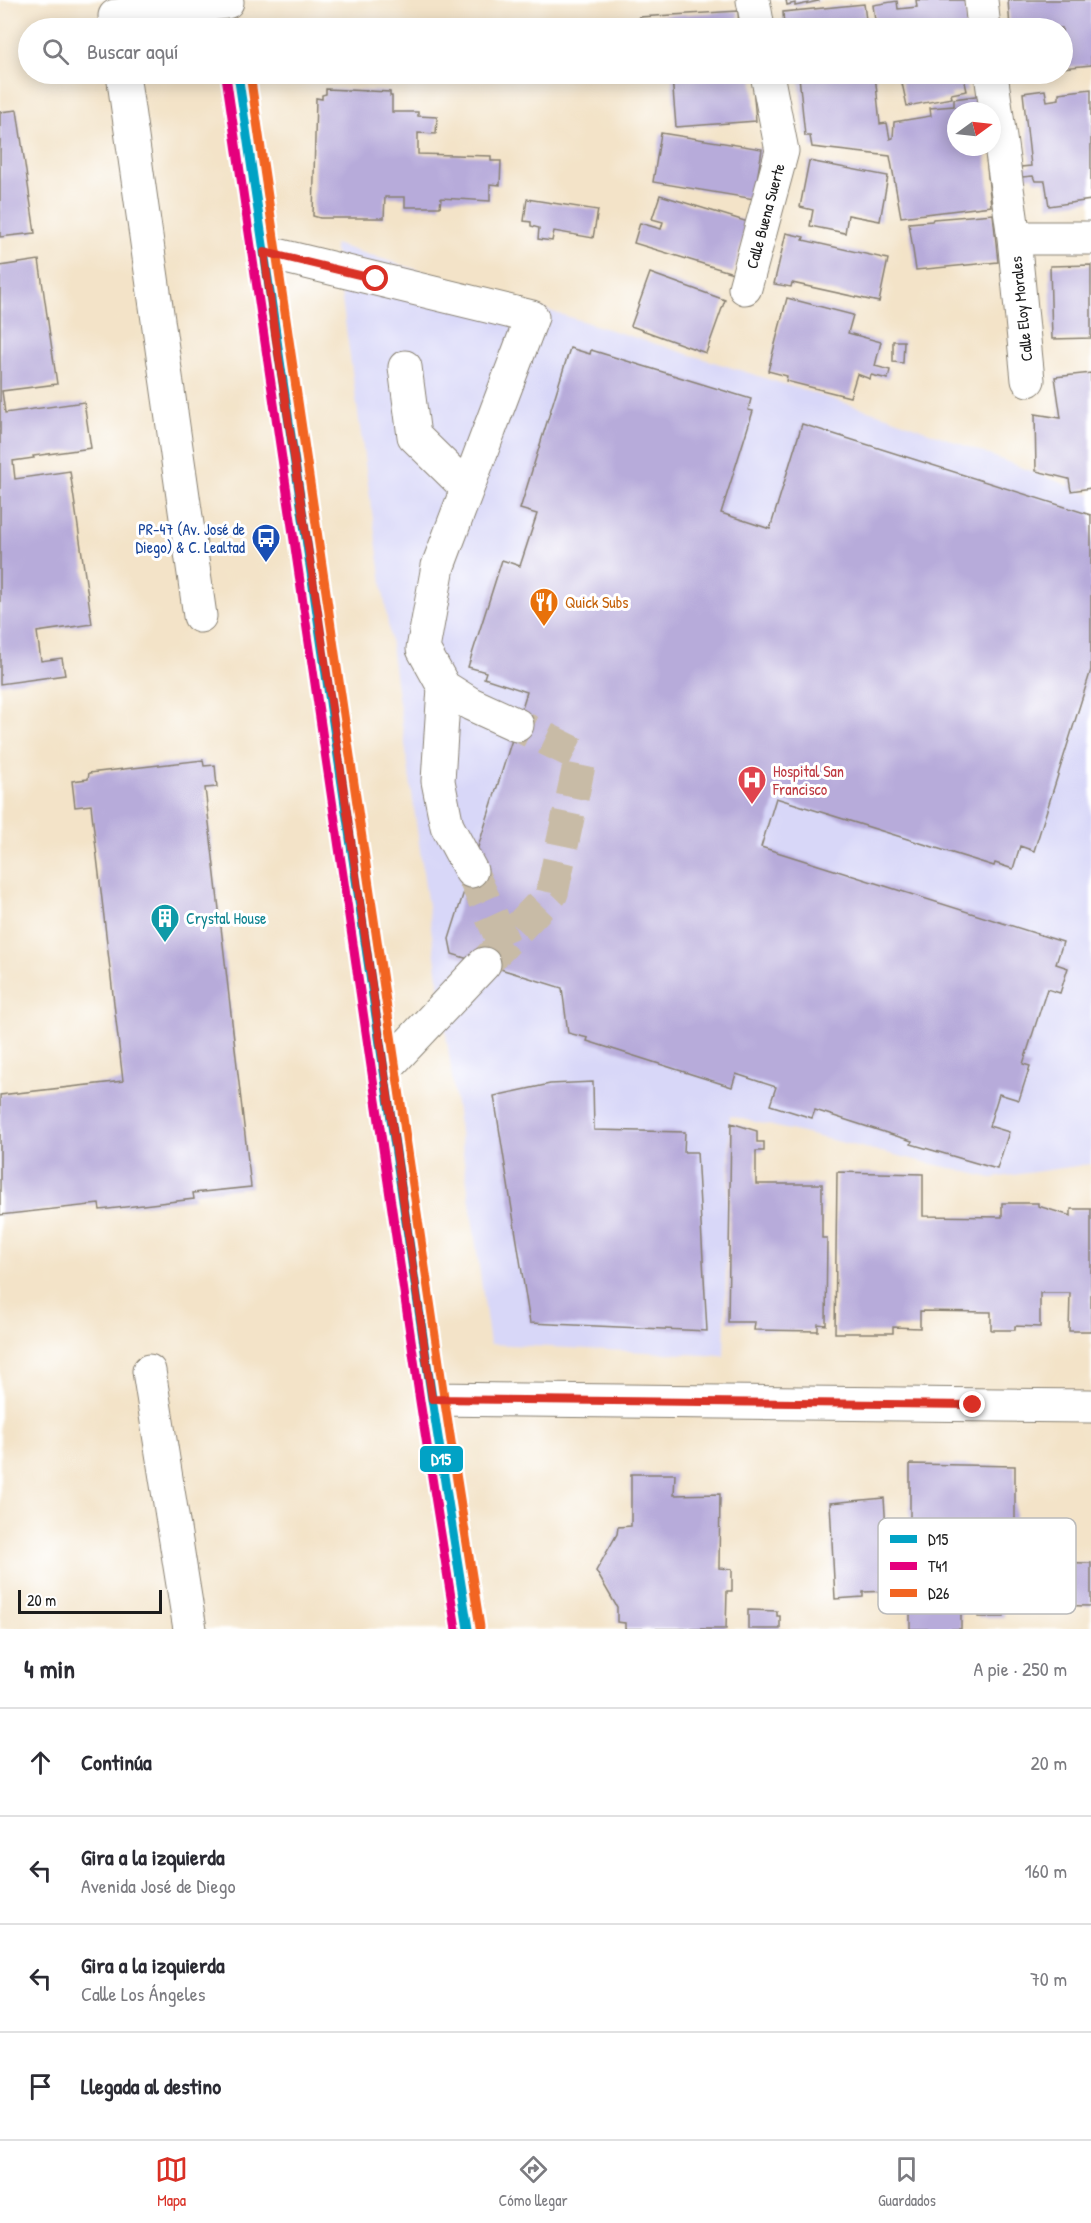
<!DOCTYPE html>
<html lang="es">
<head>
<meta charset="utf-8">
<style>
  body { margin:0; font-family:"Patrick Hand",sans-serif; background:#f7f7f7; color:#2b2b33 }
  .compass { position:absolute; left:947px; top:102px; width:54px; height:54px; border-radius:50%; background:#fff; box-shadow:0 3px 15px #0003; rotate:75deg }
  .scale { position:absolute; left:18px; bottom:15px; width:144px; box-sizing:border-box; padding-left:6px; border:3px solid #1c1c1c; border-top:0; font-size:16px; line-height:21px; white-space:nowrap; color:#1c1c1c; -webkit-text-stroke:4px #fff; paint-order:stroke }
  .stop { position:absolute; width:18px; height:18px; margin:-14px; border:4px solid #d93025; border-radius:50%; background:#fff }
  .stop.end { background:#d93025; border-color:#fff; box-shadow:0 2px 6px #0008 }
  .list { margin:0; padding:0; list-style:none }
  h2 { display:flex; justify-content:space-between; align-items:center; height:78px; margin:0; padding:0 24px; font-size:26px }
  h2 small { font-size:20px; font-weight:400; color:#7c7c81 }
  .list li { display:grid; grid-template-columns:39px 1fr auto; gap:18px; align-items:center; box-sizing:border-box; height:108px; padding:0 24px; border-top:2px solid #e1e1e2 }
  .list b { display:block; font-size:22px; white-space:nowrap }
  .list p { margin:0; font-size:20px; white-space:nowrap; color:#7c7c81 }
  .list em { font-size:20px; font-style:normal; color:#7c7c81 }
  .icon { flex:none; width:33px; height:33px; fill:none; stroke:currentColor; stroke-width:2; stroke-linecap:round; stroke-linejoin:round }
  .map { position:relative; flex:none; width:1091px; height:1629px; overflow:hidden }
  .search { position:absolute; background:#fff; box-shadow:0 3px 15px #0003; left:18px; right:18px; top:18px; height:66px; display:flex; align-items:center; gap:15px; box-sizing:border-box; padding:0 21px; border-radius:33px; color:#7c7c81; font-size:22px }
  .sheet { height:510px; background:#fff }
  nav { display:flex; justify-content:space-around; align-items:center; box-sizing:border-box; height:84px; border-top:2px solid #e1e1e2; background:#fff; font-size:16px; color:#7c7c81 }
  nav a { display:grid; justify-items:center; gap:3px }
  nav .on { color:#d93025 }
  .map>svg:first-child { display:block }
</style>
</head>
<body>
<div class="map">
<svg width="1091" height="1629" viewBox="0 0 1091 1629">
  <rect width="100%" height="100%" fill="#fff"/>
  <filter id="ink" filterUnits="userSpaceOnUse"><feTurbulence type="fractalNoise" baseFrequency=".0167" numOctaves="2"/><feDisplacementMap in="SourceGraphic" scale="12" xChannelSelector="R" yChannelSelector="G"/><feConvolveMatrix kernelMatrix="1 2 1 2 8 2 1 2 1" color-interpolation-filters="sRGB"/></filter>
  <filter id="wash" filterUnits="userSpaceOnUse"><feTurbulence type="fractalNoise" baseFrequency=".008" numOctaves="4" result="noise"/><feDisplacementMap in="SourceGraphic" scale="24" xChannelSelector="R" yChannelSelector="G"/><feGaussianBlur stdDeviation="1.35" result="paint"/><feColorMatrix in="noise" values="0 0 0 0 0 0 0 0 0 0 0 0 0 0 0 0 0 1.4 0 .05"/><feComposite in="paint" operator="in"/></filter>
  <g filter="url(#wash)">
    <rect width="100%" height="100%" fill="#f3e3c8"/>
    <path fill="#d8d7f8" d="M 334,244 L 890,417 L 1091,494 L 1091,1164 L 992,1178 L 730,1116 L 724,1356 L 490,1344 Z"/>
    <g id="blocks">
      <path fill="#b7abda" d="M 786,0 L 819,0 L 819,1 L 795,6 L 795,3 L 787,5 Z
        M 916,0 L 965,0 L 967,28 L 876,28 L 873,5 L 897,1 L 898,9 L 917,7 Z
        M 1008,0 L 1091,0 L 1091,65 L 1062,68 L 1062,28 L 1010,28 Z
        M 864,4 L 867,28 L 784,28 L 783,12 Z
        M 738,11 L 739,28 L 640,28 L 639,17 Z
        M 706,74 L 752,74 L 756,121 L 676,127 L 672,77 Z
        M 834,74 L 875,74 L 880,124 L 887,123 L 890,139 L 893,138 L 894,122 L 931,116 L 930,108 L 954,106 L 954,99 L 982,95 L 985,111 L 956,111 L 956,147 L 985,147 L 991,206 L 901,217 L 890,156 L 812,147 L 810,136 L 805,136 L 799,76 Z
        M 900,74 L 963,74 L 967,91 L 951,94 L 952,98 L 907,106 Z
        M 326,89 L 390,92 L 390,96 L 392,96 L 392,112 L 418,112 L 418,116 L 437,117 L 436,134 L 418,133 L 418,154 L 491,156 L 491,161 L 501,161 L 500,185 L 490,184 L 490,201 L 441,198 L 440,207 L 405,207 L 405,197 L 385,197 L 384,218 L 320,218 L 313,216 L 316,98 L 322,99 L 322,95 L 326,94 Z
        M 1091,89 L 1091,200 L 1049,206 L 1045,181 L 1035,181 L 1033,176 L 1022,177 L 1021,167 L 1031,166 L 1023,93 L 1045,90 L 1047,101 L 1059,99 L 1059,93 Z
        M 17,110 L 35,233 L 0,237 L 0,112 Z
        M 661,133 L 762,149 L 754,199 L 653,182 Z
        M 809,161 L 888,176 L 880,221 L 848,215 L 845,233 L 810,226 L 813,210 L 800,207 Z
        M 660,195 L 748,222 L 733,273 L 634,243 L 640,223 L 661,229 L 663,222 L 652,219 Z
        M 527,199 L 598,210 L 593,238 L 554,231 L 552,241 L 538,239 L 539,228 L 531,226 L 531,222 L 524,221 Z
        M 993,214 L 998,262 L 916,270 L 909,223 L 932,221 L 933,219 Z
        M 786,233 L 804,237 L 803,240 L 888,259 L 879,302 L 792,283 L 791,287 L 774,284 Z
        M 39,260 L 57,384 L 2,391 L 5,413 L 84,402 L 91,448 L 33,456 L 34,458 L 13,461 L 15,479 L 70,471 L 92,624 L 37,632 L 41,661 L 62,658 L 65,675 L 0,684 L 0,266 Z
        M 1091,265 L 1091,338 L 1052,339 L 1050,266 Z
        M 650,273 L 725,300 L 706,353 L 631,326 Z
        M 787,298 L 853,315 L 848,333 L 881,342 L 875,366 L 890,370 L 888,379 L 871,375 L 870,379 L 857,374 L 850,397 L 786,381 L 787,376 L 768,371 Z
        M 893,341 L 904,341 L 903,363 L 893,362 Z
        M 570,348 L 590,354 L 591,350 L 751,399 L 748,410 L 753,411 L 721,513 L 770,529 L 802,424 L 1091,515 L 1091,670 L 1034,851 L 1020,846 L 1013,869 L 995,863 L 994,866 L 776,798 L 761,847 L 1063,942 L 1056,964 L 1068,968 L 1060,993 L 1047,989 L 1023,1064 L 1030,1066 L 1019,1100 L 999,1094 L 989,1126 L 1009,1132 L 997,1169 L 911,1144 L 912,1141 L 815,1110 L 812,1118 L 770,1105 L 776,1087 L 736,1074 L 732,1087 L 587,1041 L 588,1038 L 568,1033 L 562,988 L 452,954 L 449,939 L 527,692 L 484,678 L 486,672 L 468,667 L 502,560 L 520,566 L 537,514 L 520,509 Z
        M 1091,373 L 1091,488 L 1071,491 L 1069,479 L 1036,471 L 1035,414 L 1061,418 L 1055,377 Z
        M 203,760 L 204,766 L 215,765 L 217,787 L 205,788 L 251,1187 L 193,1193 L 194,1199 L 100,1210 L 99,1204 L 0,1215 L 0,1095 L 123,1081 L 91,805 L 75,807 L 72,781 L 88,779 L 89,773 Z
        M 593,1082 L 594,1130 L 685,1132 L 684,1152 L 697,1152 L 707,1331 L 530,1323 L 494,1096 L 550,1084 Z
        M 731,1123 L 757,1131 L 757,1142 L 764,1142 L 764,1151 L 756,1151 L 756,1184 L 822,1184 L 822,1238 L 827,1238 L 826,1325 L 818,1324 L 818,1331 L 754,1330 L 755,1322 L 728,1322 Z
        M 837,1172 L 923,1174 L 923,1216 L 1002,1217 L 1002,1203 L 1038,1203 L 1038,1206 L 1071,1216 L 1071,1209 L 1091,1209 L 1091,1331 L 1069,1331 L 1070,1293 L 1040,1293 L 1040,1327 L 1015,1326 L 1015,1330 L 991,1330 L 991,1312 L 920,1311 L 920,1328 L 893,1327 L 893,1333 L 835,1333 Z
        M 910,1464 L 1015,1466 L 1015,1569 L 1004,1569 L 1004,1617 L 978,1617 L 978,1614 L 961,1613 L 961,1629 L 910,1629 Z
        M 631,1474 L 675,1474 L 674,1495 L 720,1494 L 719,1568 L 732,1569 L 732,1591 L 727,1591 L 726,1629 L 625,1629 L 625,1623 L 617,1622 L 617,1607 L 596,1571 L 617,1534 L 618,1527 L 631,1526 Z
        M 884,1498 L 890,1591 L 863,1592 L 863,1597 L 835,1599 L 830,1503 Z
        M 1034,1562 L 1091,1563 L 1091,1606 L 1034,1605 Z
        M 748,1610 L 777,1611 L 777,1616 L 780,1616 L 780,1629 L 748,1629 Z"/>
    </g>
  </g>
  <g filter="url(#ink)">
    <use href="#blocks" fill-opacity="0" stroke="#888072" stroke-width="1.5"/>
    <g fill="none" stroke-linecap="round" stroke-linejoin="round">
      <path stroke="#c8bba6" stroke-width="33" stroke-dasharray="33 16" stroke-linecap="butt" d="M 471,871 L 504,944
        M 484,964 L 552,893 L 581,756 L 517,725"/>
      <g stroke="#888072" stroke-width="35">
        <path id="minor" d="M 753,0 L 758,28
          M 981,0 L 984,28
          M 117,28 L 115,16 L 227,2
          M 123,74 L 200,616
          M 238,74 L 432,1399 L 468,1629
          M 991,74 L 1014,238 L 1028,380
          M 1014,238 L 1091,238
          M 265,252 L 532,317 L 438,566 L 423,649 L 444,687 L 471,704 L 517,725
          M 745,288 L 782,151 L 767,74
          M 405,367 L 414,436 L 467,488
          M 444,687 L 438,781 L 447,826 L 471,871
          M 384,1070 L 484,964
          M 149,1371 L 190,1629
          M 432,1399 L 1091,1406"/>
      </g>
      <use href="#minor" stroke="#fff" stroke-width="33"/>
      <g stroke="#fff" stroke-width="14">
        <path id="bus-1" d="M 238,74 L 432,1399 L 468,1629"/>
      </g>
      <g stroke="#fff" stroke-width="14">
        <path id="bus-2" d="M 226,76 L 420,1401 L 456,1629"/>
      </g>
      <g stroke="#fff" stroke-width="14">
        <path id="bus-3" d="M 250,74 L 444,1397 L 480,1627"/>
      </g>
      <use href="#bus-1" stroke="#01a2c5" stroke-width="9"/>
      <use href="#bus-2" stroke="#e5007d" stroke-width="9"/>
      <use href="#bus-3" stroke="#f26522" stroke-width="9"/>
    </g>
  </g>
  <g fill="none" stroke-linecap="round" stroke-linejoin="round" filter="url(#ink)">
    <path stroke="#d93025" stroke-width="8" d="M 376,279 L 264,252 L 275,334 L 317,605 L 432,1399 L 973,1405"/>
  </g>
  <defs>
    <g id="bus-pin" transform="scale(1.5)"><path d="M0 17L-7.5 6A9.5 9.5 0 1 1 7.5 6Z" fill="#1a4fb4" stroke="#fff"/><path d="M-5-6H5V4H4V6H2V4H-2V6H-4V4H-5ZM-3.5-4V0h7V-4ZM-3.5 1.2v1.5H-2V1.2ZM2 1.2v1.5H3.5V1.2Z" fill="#fff"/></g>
    <g id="restaurant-pin" transform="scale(1.5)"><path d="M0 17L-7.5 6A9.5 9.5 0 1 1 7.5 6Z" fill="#e8710a" stroke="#fff"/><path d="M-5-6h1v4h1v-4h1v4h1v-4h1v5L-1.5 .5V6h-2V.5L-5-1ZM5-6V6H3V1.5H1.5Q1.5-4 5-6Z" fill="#fff"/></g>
    <g id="hospital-pin" transform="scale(1.5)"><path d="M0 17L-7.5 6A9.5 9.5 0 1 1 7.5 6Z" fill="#e0444e" stroke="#fff"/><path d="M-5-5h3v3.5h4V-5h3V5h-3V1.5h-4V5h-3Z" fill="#fff"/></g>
    <g id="building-pin" transform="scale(1.5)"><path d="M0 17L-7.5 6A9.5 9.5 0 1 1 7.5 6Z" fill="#0f9aa8" stroke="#fff"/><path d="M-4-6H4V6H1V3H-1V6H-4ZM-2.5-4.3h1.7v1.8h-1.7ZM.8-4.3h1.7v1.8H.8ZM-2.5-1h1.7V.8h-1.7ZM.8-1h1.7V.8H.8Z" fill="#fff"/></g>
  </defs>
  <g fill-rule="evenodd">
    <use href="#bus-pin" x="266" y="538"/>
    <use href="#restaurant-pin" x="544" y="602"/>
    <use href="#hospital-pin" x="752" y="780"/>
    <use href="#building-pin" x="165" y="918"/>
  </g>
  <g text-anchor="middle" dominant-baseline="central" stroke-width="6" stroke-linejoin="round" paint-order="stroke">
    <g font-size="16" fill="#1c1c1c" stroke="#fff">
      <text transform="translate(765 216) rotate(-75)">Calle Buena Suerte</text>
      <text transform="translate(1021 309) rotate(-96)">Calle Eloy Morales</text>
    </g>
    <g font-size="16" fill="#164399" stroke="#fff" text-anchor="end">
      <text x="245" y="529">PR-47 (Av. José de<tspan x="245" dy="18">Diego) &amp; C. Lealtad</tspan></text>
    </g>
    <g font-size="16" fill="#c56008" stroke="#fff" text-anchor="start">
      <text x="565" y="602">Quick Subs</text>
    </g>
    <g font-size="16" fill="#be3a42" stroke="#fff" text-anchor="start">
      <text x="773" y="771">Hospital San<tspan x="773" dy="18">Francisco</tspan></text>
    </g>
    <g font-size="16" fill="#0d838f" stroke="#fff" text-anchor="start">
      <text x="186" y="918">Crystal House</text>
    </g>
  </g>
  <rect x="878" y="1518" width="198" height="96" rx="9" fill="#fff" stroke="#bbb" stroke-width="1.5"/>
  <rect x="890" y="1535" width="27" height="8" fill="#01a2c5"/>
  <rect x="890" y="1562" width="27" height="8" fill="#e5007d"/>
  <rect x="890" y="1589" width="27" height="8" fill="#f26522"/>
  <g font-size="16" fill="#1c1c1c">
    <text x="928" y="1545">D15</text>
    <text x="928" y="1572">T41</text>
    <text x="928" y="1599">D26</text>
  </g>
  <rect stroke="#fff" stroke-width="2" x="419" y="1445" width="45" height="28" rx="6" fill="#01a2c5"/>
  <g font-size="16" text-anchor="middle" font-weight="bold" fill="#fff">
    <text x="441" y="1465">D15</text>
  </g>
</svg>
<svg class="compass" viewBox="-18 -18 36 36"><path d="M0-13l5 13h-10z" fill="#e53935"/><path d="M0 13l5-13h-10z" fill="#7c7c81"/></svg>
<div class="scale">20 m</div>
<div class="stop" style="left:376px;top:279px"></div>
<div class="stop end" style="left:973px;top:1405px"></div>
<div class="search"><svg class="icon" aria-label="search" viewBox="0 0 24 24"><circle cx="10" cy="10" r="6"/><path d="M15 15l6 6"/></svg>Buscar aquí</div>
</div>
<section class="sheet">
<h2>4 min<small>A pie · 250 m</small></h2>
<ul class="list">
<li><svg class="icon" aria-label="ahead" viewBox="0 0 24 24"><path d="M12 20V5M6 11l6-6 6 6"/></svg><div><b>Continúa</b></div><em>20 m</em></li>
<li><svg class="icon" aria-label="left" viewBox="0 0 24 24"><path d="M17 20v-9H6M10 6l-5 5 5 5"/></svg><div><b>Gira a la izquierda</b><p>Avenida José de Diego</p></div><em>160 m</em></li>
<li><svg class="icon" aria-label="left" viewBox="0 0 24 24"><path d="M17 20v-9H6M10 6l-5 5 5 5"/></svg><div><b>Gira a la izquierda</b><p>Calle Los Ángeles</p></div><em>70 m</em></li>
<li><svg class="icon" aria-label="arrive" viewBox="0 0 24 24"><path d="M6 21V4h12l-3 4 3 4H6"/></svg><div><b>Llegada al destino</b></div></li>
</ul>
</section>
<nav>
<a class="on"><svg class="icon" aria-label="map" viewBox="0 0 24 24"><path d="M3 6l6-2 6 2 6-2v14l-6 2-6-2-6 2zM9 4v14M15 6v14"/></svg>Mapa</a>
<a><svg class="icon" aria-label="directions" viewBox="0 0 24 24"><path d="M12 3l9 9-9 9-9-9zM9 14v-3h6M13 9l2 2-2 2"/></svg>Cómo llegar</a>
<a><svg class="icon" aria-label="saved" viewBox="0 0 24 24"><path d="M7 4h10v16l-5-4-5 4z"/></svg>Guardados</a>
</nav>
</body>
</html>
